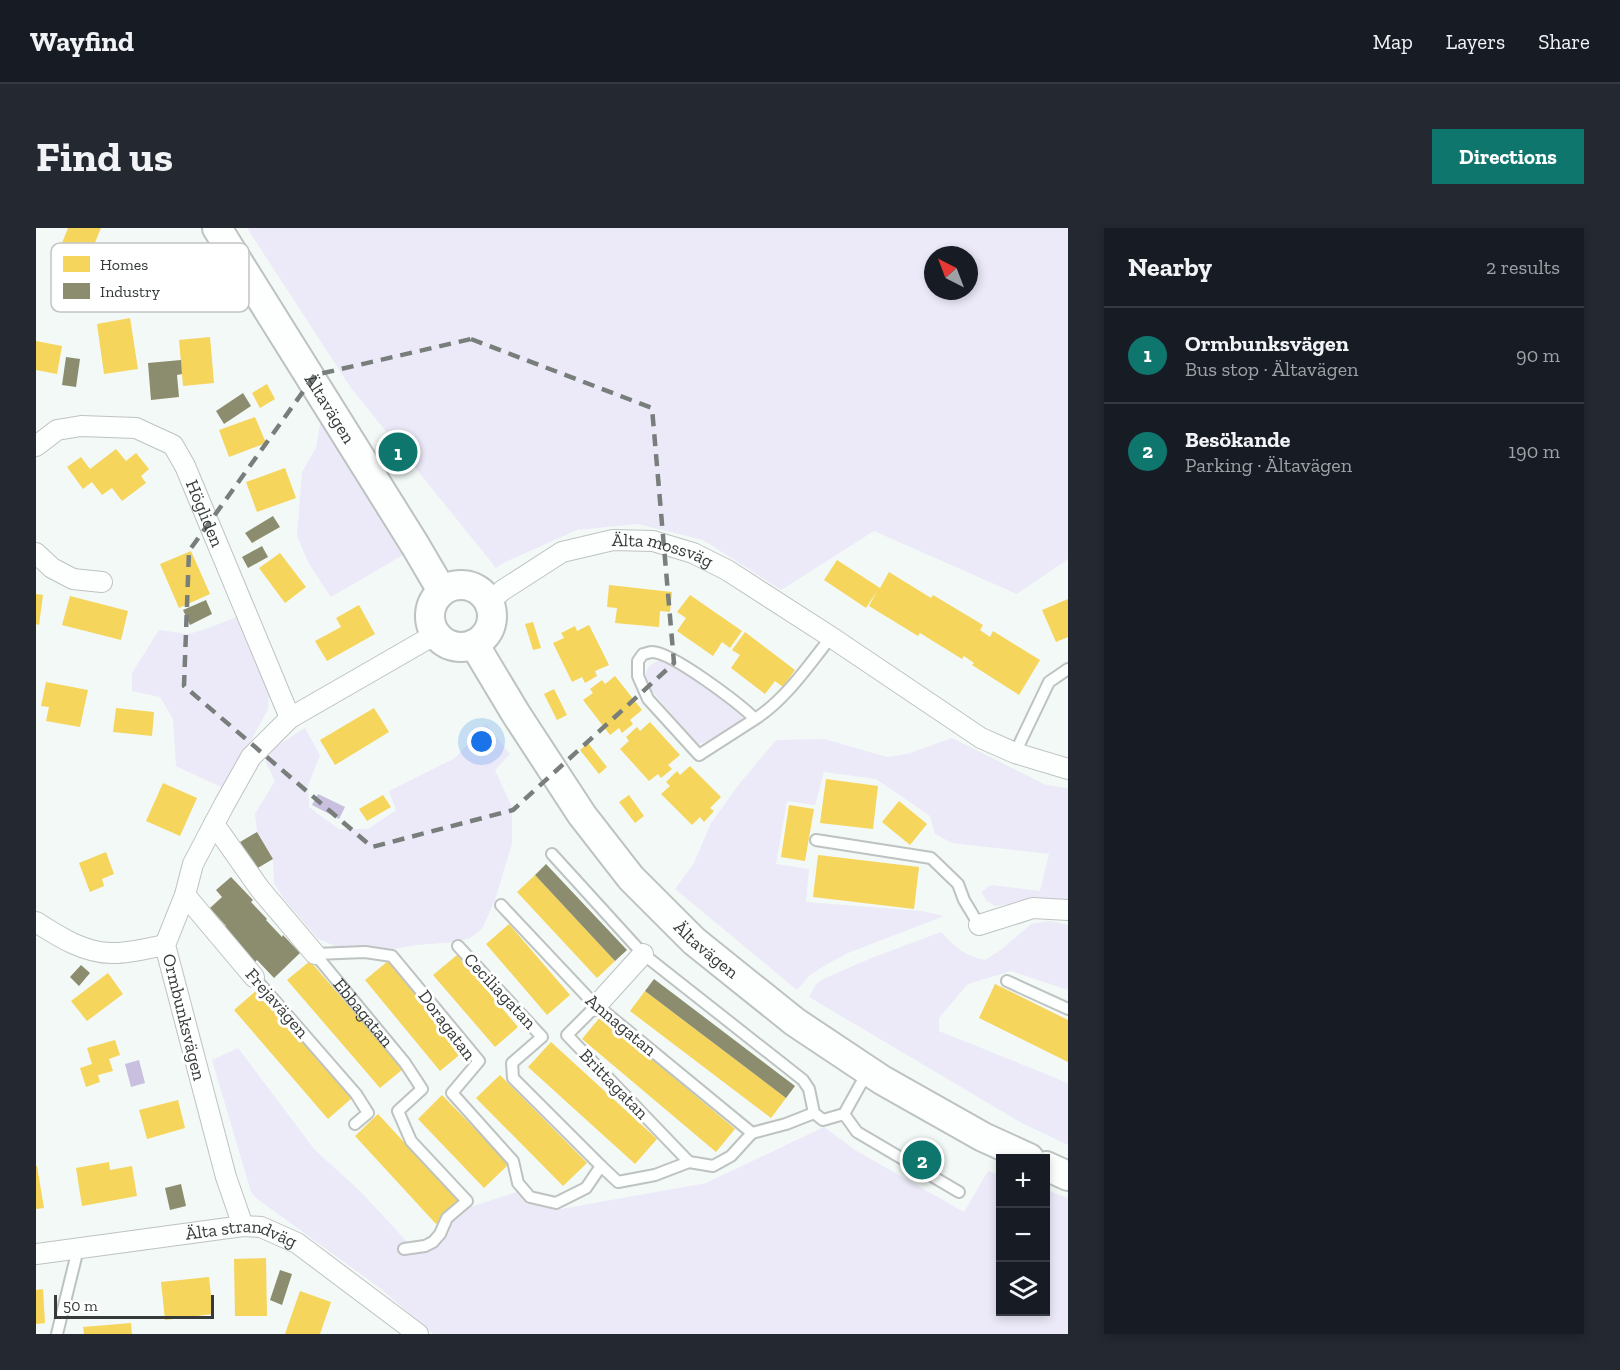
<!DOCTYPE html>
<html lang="en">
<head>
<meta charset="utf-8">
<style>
  body { margin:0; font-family:"Zilla Slab",serif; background:#242831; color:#f1f3f6 }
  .controls { position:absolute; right:18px; bottom:18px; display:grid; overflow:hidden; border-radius:0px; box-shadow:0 3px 9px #0003 }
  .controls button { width:54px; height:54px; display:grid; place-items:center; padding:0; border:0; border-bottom:2px solid #363941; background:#171b24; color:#f1f3f6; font:30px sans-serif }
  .compass { position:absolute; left:888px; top:18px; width:54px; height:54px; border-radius:50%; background:#171b24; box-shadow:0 3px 9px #0003; rotate:318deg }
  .scale { position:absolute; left:18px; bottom:15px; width:160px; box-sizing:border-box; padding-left:6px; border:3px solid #363b39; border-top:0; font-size:16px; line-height:21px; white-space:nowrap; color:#363b39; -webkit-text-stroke:4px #fff; paint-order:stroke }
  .you { position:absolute; left:446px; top:514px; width:21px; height:21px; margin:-15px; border:4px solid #fff; border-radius:50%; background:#1a73e8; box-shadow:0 0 0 9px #1a73e833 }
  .badge { display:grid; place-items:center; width:39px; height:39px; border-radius:50%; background:#0f766e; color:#fff; font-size:20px; font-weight:700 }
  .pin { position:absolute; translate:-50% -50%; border:3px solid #fff; box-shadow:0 2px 6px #0006 }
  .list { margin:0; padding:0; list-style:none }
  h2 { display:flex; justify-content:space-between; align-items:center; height:78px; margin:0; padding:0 24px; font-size:26px }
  h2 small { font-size:20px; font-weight:400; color:#9ea1a6 }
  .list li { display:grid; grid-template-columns:39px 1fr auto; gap:18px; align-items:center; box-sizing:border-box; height:96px; padding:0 24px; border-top:2px solid #363941 }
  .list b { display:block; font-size:22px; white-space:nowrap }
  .list p { margin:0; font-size:20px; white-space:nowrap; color:#9ea1a6 }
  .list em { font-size:20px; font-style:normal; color:#9ea1a6 }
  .icon { flex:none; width:33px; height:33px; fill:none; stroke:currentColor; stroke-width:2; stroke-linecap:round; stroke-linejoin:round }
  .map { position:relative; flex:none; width:1032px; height:1106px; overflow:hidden; border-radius:0px }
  header { display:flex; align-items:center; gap:36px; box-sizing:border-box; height:84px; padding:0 30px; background:#171b24; border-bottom:2px solid #363941 }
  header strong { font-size:28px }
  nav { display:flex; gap:33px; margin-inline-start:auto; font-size:21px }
  .intro { display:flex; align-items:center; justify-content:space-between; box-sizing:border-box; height:144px; padding:0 36px }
  h1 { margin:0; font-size:42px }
  .button { padding:15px 27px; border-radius:0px; background:#0f766e; color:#fff; font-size:21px; font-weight:700 }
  main { display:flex; gap:36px; padding:0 36px }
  aside { flex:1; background:#171b24; border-radius:0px; box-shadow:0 3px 9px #0003 }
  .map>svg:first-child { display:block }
</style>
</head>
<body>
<header>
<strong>Wayfind</strong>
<nav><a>Map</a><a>Layers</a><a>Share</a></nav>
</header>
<div class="intro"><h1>Find us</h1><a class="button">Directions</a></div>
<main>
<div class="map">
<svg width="1032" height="1106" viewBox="0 0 1032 1106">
  <rect width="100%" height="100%" fill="#f2f9f6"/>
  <path fill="#eceaf9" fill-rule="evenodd" d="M 211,0 L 1032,0 L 1032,331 L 981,366 L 838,303 L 745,362 L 667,312 L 602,296 L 541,302 L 469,334 L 460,340 L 315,160 ZM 897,27 L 933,27 L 933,63 L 897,63 Z
    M 286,185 L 372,324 L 295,369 L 273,336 L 261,308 L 266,244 L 280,220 Z
    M 201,389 L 233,465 L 232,481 L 189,561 L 140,538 L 137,491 L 124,469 L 96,463 L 96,445 L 123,402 L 152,406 L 167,402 Z
    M 622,433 L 627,433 L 635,437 L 705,483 L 707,488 L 705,493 L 674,512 L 663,516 L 653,507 L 610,456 C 609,444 610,438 622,433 Z
    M 450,496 L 474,526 L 459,542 L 476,579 L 476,616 L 459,672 L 446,701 L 434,710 L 419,714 L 381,717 L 358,721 L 301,719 L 281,710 L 247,670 L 238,655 L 237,631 L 221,604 L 219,586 L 239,553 L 229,533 L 239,519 L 269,500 L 284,527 L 272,558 L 273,579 L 303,601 L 332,601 L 360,582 L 353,563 L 419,530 Z
    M 916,510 L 1010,557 L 1032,560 L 1032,675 L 1005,672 L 959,678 L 951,673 L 945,664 L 955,657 L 1004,663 L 1013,626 L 916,615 L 899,606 L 894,588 L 840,551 L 788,544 L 779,577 L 751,573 L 740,636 L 773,641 L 770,674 L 885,683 L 908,688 L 812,725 L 791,736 L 773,748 L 761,762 L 639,661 L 658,635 L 675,595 L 704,555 L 740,512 L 788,511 L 851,529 L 871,526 Z
    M 1014,693 L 1032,697 L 1032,762 L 975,743 L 932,756 L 903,790 L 903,803 L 1032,855 L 1032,917 L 986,895 L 773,769 L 780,756 L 787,751 L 833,731 L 905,704 C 918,718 930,729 949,732 L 966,721 L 995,696 Z
    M 202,820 L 279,922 L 325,964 L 376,1019 L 434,979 L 481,964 L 491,976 L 525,981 L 670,955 L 788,899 L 819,922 L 928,984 L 952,943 L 964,947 L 964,1084 L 1010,1084 L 1010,962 L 1032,970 L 1032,1106 L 397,1106 L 345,1061 L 220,970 L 215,964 L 176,832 Z"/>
  <path fill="#c9c0e0" d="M 282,566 L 309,579 L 303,591 L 276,577 Z
    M 103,832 L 109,855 L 95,859 L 89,836 Z"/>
  <path fill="#f6d55c" d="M 32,0 L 65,0 L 48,41 L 20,30 Z
    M 94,90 L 102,141 L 68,146 L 61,96 Z
    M 174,109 L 178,155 L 147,158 L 143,112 Z
    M 0,113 L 26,118 L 21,146 L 0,142 Z
    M 231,156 L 239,171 L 224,180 L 216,165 Z
    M 219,189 L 230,215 L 193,229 L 183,202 Z
    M 80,221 L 90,233 L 100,225 L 113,241 L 105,248 L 110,255 L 86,273 L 76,260 L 66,267 L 56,254 L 47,261 L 31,239 L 45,229 L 54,241 Z
    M 249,240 L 260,270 L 221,284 L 210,254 Z
    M 155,323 L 174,366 L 143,380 L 124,336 Z
    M 244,325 L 270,359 L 249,375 L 223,340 Z
    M 801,332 L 844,360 L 853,344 L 895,370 L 897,367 L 947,397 L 944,402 L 954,409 L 957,403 L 1004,432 L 983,467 L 936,437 L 938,435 L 928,428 L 926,431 L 884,405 L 882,408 L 833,378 L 841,363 L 830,380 L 788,352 Z
    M 573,357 L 636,364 L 634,384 L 624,383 L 623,399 L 579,395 L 581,380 L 571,379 Z
    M 0,366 L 7,367 L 3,397 L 0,396 Z
    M 654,367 L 706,403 L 694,420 L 686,414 L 677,428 L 641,403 L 650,390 L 641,384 Z
    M 34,368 L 92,383 L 85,412 L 26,397 Z
    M 1032,371 L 1032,409 L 1020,414 L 1006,382 Z
    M 323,377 L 339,406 L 291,433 L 279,413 L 305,399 L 300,390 Z
    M 497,394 L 505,420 L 497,422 L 489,396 Z
    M 553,397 L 573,437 L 559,443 L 561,448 L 549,455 L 546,449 L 536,454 L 517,415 L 528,410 L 525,405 L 539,398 L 541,403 Z
    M 709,404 L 759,442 L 747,459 L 739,453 L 729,466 L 695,440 L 704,427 L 696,422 Z
    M 579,448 L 606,482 L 594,492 L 597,496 L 586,505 L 583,500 L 574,507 L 547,472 L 557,465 L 554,461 L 566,452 L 569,456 Z
    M 10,454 L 52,462 L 44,499 L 10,493 L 13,479 L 5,478 Z
    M 518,461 L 531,487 L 521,492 L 508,466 Z
    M 80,480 L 118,484 L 116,508 L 77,504 Z
    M 338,480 L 353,504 L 299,537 L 284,512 Z
    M 614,494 L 644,527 L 632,537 L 636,541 L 625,550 L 622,546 L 613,553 L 584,521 L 593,513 L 590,509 L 601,499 L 604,503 Z
    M 552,515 L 571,539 L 563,546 L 544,522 Z
    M 654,538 L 685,569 L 674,580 L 678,583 L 668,594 L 664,589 L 656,597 L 625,566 L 634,558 L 630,554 L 641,543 L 644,547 Z
    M 790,551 L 842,558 L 837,601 L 784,595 Z
    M 127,555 L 161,570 L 144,608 L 110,593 Z
    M 347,567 L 355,579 L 331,593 L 323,581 Z
    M 593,567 L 608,588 L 599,595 L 583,574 Z
    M 863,573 L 891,596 L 874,617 L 846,594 Z
    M 753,577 L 778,581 L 769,633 L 745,629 Z
    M 70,624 L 78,646 L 66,651 L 68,658 L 54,664 L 43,635 Z
    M 782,627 L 883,639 L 878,681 L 777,669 Z
    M 499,647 L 579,733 L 561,750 L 481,664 Z
    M 473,696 L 534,767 L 511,787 L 450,716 Z
    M 421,727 L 482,799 L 459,819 L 397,747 Z
    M 274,733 L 367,841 L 344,860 L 251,752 Z
    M 352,733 L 427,824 L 404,843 L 329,752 Z
    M 72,745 L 87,766 L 51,793 L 35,773 Z
    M 959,756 L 1032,792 L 1032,834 L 943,790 Z
    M 222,761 L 316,870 L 292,891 L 198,782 Z
    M 609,763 L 750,870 L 735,890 L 594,783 Z
    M 565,788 L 699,901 L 680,924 L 546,811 Z
    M 79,812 L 84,827 L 73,831 L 77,843 L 62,847 L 64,854 L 50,859 L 44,840 L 56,836 L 51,820 Z
    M 515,814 L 621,911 L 599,936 L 492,839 Z
    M 464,847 L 551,935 L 527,958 L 440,870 Z
    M 406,867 L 473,936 L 448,960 L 382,891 Z
    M 142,872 L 149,900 L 111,911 L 103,882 Z
    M 342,886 L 424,975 L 400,996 L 319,908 Z
    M 73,934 L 74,942 L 96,938 L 101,968 L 46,978 L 40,940 Z
    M 0,938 L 1,938 L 8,980 L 0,981 Z
    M 230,1030 L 231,1088 L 199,1088 L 198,1031 Z
    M 173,1049 L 177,1086 L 129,1092 L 125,1054 Z
    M 7,1061 L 9,1095 L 0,1096 L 0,1062 Z
    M 264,1063 L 295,1074 L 284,1106 L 249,1106 Z
    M 95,1095 L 96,1106 L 48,1106 L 47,1099 Z"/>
  <path fill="#8c8c6e" d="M 30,129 L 44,131 L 40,159 L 26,157 Z
    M 145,132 L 146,146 L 141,147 L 143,169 L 115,172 L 112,135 Z
    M 207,165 L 215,178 L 188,196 L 180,183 Z
    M 237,288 L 244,299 L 216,315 L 209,305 Z
    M 226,318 L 232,329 L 212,340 L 206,329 Z
    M 170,372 L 176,386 L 154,397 L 147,382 Z
    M 221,604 L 237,631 L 220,641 L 204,614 Z
    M 510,636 L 591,722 L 579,733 L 499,647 Z
    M 195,649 L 217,672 L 215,674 L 231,691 L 230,692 L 246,709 L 247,707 L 264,725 L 238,750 L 221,732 L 219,734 L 204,718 L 205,717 L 189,699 L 190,698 L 174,680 L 186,669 L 180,662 Z
    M 45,737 L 54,745 L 43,758 L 34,749 Z
    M 618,751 L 759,858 L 750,870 L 609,763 Z
    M 145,956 L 150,978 L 134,982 L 129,960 Z
    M 244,1042 L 256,1046 L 246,1077 L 234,1072 Z"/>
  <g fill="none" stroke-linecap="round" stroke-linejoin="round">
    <g stroke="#bdc3c0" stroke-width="14">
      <g id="service">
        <path d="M 719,491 C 704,476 636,424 616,424 C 613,424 610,426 607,426 L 602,433 L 602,448 L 612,471 L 663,527 L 719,491 C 749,472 773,437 795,409"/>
        <path d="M 979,525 L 1013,454 L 1032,441"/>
        <path d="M 780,612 L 895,630 L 922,656 L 928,672 L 943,697"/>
        <path d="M 516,626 L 607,726 L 767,852 L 773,861 L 778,885 L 787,892 L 808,886 L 832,843"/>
        <path d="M 465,677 L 560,778 L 570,785 L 716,905"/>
        <path d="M 422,718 L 506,809 L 476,835 L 477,850 L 565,938"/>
        <path d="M 279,726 L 329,724 L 356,728 L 443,833 L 416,865 L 477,933 L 482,955 L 494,969 L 520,975 L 550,960 L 565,938 L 582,954 L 619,947 L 653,934 L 677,938 L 695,928 L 716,905 L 750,896 L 778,885"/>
        <path id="s1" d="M 279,726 L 369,835 L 386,861 L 362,883 L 375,913 L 431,973 L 411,990 L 404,1006 L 397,1014 L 389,1018 L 368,1021"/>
        <path d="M 218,749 L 320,866 L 332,885 L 319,896"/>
        <path d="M 971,753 L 1032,781"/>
        <path d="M 560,778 L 531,807 L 653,934"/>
        <path d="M 808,886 L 821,904 L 923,964"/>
        <path d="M 21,1106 L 42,1021"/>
      </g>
    </g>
    <g stroke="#bdc3c0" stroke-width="22">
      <g id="minor">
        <path id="s2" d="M 0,218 L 21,202 L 45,198 L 100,200 L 137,217 L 149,238 L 254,490"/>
        <path d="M 0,325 L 16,340 L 37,351 L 66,354"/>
        <path id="s3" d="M 453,374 L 467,362 L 526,324 L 577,312 L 617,313 L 657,325 L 691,342 L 795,409 L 945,510 L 979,525 L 1032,541"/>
        <path d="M 178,596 L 224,661 L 279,726"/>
        <path d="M 149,667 L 218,749"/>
        <path d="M 0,694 C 23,709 50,726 78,725 C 95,725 113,720 129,717"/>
        <path d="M 943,697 L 997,680 L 1032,682"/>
        <path d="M 560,778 L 607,726"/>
        <path d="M 207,998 L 190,949 L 129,717 L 149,667 L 157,636 L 188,577 L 215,529 L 254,490 L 400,406"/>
        <path id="s4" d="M 0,1026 L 207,998 L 225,999 L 261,1015 L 382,1106"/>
      </g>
    </g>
    <g stroke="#bdc3c0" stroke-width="32">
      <g id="secondary">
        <path id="s5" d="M 181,0 L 379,317 L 406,363"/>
        <circle cx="425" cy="388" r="31"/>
        <path id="s6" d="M 438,416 L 480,486 L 546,587 L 595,650 L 658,713 L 759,794 L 846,852 L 947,909 L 993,930"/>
        <path d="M 1010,938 L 1032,948"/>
      </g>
    </g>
    <use href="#service" stroke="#fdfefe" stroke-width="10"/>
    <use href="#minor" stroke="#fdfefe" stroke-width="20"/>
    <use href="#secondary" stroke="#fdfefe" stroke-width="28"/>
  </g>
  <path fill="none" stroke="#787e7b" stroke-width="4.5" stroke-dasharray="12 8" stroke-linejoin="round" d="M 435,111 L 616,180 L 638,435 L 477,582 L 336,619 L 148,458 L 153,323 L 279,147 Z"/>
  <g text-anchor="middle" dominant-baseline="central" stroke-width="6" stroke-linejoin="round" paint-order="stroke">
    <g font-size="18" fill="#363b39" stroke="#fff">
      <text stroke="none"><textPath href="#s5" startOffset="213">Ältavägen</textPath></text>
      <text stroke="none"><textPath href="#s2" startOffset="222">Högliden</textPath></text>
      <text stroke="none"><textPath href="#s3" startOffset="192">Älta mossväg</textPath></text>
      <text stroke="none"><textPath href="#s6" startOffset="386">Ältavägen</textPath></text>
      <text transform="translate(464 763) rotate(47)">Ceciliagatan</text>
      <text transform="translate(241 775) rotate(49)">Frejavägen</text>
      <text stroke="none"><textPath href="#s1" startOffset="76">Ebbagatan</textPath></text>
      <text transform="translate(148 789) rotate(76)">Ormbunksvägen</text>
      <text transform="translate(411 797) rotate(53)">Doragatan</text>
      <text transform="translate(585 797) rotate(40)">Annagatan</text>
      <text transform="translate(578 856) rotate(46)">Brittagatan</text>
      <text stroke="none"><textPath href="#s4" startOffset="208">Älta strandväg</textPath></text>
    </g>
  </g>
  <rect x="15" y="15" width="198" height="69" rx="9" fill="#fff" stroke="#c3c4c4" stroke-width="1.5"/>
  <rect x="27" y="28" width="27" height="16" fill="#f6d55c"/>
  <rect x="27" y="55" width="27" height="16" fill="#8c8c6e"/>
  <g font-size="16" fill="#363b39">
    <text x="64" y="42">Homes</text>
    <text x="64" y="69">Industry</text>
  </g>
</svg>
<div class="controls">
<button>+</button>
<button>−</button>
<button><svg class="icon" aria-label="layers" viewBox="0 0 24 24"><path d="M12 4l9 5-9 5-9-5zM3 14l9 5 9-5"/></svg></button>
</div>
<svg class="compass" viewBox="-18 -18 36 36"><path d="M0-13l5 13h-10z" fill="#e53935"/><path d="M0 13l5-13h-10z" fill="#9ea1a6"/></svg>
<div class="scale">50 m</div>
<div class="you"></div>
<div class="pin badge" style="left:362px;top:224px">1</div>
<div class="pin badge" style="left:886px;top:932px">2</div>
</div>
<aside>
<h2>Nearby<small>2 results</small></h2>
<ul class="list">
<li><span class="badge">1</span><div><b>Ormbunksvägen</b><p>Bus stop · Ältavägen</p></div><em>90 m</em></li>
<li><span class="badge">2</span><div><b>Besökande</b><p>Parking · Ältavägen</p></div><em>190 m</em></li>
</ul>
</aside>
</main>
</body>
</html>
